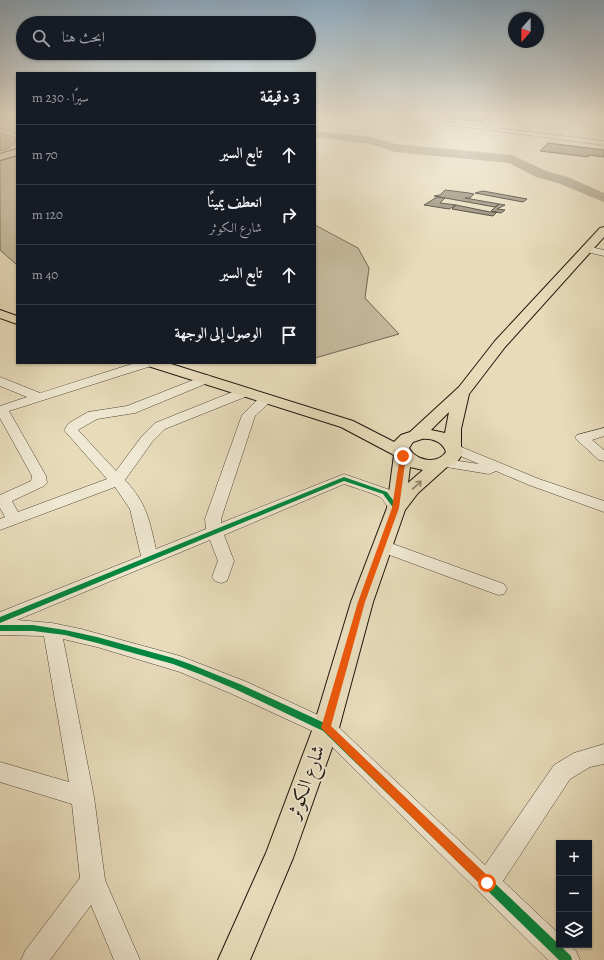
<!DOCTYPE html>
<html lang="ar">
<head>
<meta charset="utf-8">
<style>
  body { margin:0; font-family:Alegreya,Amiri,serif; background:#242831; color:#f1f3f6; direction:rtl }
  .controls { position:absolute; right:12px; bottom:12px; display:grid; overflow:hidden; border-radius:0px; box-shadow:0 1px 3px #0004 }
  .controls button { width:36px; height:36px; display:grid; place-items:center; padding:0; border:0; border-bottom:1px solid #363941; background:#171b24; color:#f1f3f6; font:20px sans-serif }
  .compass { position:absolute; left:508px; top:12px; width:36px; height:36px; border-radius:50%; background:#171b24; box-shadow:0 1px 3px #0004; rotate:201deg }
  .stop { position:absolute; width:12px; height:12px; margin:-9px; border:3px solid #ea580c; border-radius:50%; background:#fff }
  .stop.end { background:#ea580c; border-color:#fff; box-shadow:0 1px 4px #0008 }
  .list { margin:0; padding:0; list-style:none }
  h2 { display:flex; justify-content:space-between; align-items:center; height:52px; margin:0; padding:0 16px; font-size:17px }
  h2 small { font-size:13px; font-weight:400; color:#9ea1a6 }
  .list li { display:grid; grid-template-columns:26px 1fr auto; gap:12px; align-items:center; box-sizing:border-box; height:60px; padding:0 16px; border-top:1px solid #363941 }
  .list b { display:block; font-size:15px; white-space:nowrap }
  .list p { margin:0; font-size:13px; white-space:nowrap; color:#9ea1a6 }
  .list em { font-size:13px; font-style:normal; color:#9ea1a6 }
  .icon { flex:none; width:22px; height:22px; fill:none; stroke:currentColor; stroke-width:2; stroke-linecap:round; stroke-linejoin:round }
  .map { position:relative; flex:none; width:604px; height:960px; overflow:hidden; direction:ltr }
  .search { position:absolute; background:#171b24; box-shadow:0 1px 3px #0004; left:16px; top:16px; width:300px; height:44px; display:flex; align-items:center; gap:10px; box-sizing:border-box; padding:0 14px; border-radius:22px; color:#9ea1a6; font-size:15px }
  .panel { position:absolute; background:#171b24; box-shadow:0 1px 3px #0004; left:16px; top:72px; width:300px; height:292px; border-radius:0px; direction:rtl }
  .map>svg:first-child { display:block }
</style>
</head>
<body>
<div class="map">
<svg width="604" height="960" viewBox="0 0 604 960">
  <rect width="100%" height="100%" fill="#e7dbba"/>
  <filter id="stains"><feTurbulence type="fractalNoise" baseFrequency=".005" numOctaves="4"/><feColorMatrix values="0 0 0 0 .2 0 0 0 0 .09 0 0 0 0 .02 0 0 0 .5 -.17"/></filter>
  <radialGradient id="worn" r=".72"><stop offset=".6" stop-color="#630" stop-opacity="0"/><stop offset="1" stop-color="#630" stop-opacity=".3"/></radialGradient>
  <path fill="#c5b99d" stroke="#726755" d="M 0,132 L 17,137 L 17,141 L 14,142 L 9,148 L 0,151 Z
    M 17,156 L 17,265 L 0,250 L 0,161 Z
    M 315,225 L 358,248 L 369,268 L 365,298 L 399,334 L 315,358 Z"/>
  <g fill="none" stroke-linecap="round" stroke-linejoin="round">
    <path fill="#a3987f" fill-rule="evenodd" d="M 315,131 L 371,137 L 396,144 L 512,155 L 546,171 L 568,177 L 604,193 L 604,202 L 558,183 L 536,177 L 509,163 L 395,152 L 370,144 L 315,137 Z"/>
  </g>
  <path fill="#877c67" stroke="#1f150d" d="M 452,116 L 491,116 L 484,122 L 449,118 Z
    M 548,143 L 604,150 L 604,157 L 589,155 L 588,157 L 540,151 Z
    M 445,190 L 469,193 L 474,194 L 470,198 L 465,198 L 499,204 L 495,207 L 434,196 L 440,195 Z
    M 483,191 L 527,199 L 523,202 L 475,193 Z
    M 437,197 L 445,198 L 440,203 L 456,205 L 449,209 L 424,205 Z
    M 499,204 L 505,205 L 497,209 L 505,210 L 501,213 L 491,211 Z
    M 456,205 L 490,212 L 497,212 L 493,216 L 452,209 Z"/>
  <g fill="none" stroke-linecap="round" stroke-linejoin="round">
    <g stroke="#514638" stroke-width="1">
      <path id="minor" d="M 424,116 L 427,118 L 426,119 L 489,127 L 501,116 L 508,116 L 496,128 L 604,141 L 604,145 L 420,121 L 420,119 Z
        M 0,128 L 17,134 L 17,138 L 0,132 Z
        M 586,246 L 604,250 L 604,256 L 583,251 L 581,249 Z
        M 135,363 L 153,363 L 151,366 L 9,411 L 46,476 L 47,483 L 44,486 L 12,501 L 18,512 L 107,479 L 64,430 L 69,423 L 88,412 L 127,406 L 206,375 L 210,376 L 212,379 L 210,382 L 135,413 L 97,419 L 78,430 L 116,471 L 142,436 L 155,423 L 240,389 L 250,389 L 251,392 L 250,395 L 165,429 L 152,442 L 125,480 C 147,504 149,519 156,549 L 206,529 L 205,519 L 242,415 L 261,396 L 266,395 L 273,399 L 255,416 L 221,519 L 221,523 L 344,474 L 390,490 L 404,508 L 402,512 C 385,516 389,501 378,496 C 367,491 355,488 344,484 L 224,535 L 234,561 L 227,581 L 221,583 L 215,581 L 212,577 L 218,561 L 210,540 L 17,620 L 52,623 L 81,629 L 180,656 L 247,682 L 333,722 L 485,865 L 554,765 L 574,753 L 604,744 L 604,764 L 590,767 L 570,779 L 503,881 L 559,934 L 559,945 L 570,945 L 576,951 L 580,960 L 548,960 L 319,734 L 232,694 L 180,672 L 97,647 L 63,639 L 94,797 L 105,880 L 140,960 L 114,960 L 91,905 L 50,960 L 21,960 L 25,951 L 80,878 L 72,804 L 0,782 L 0,762 L 69,782 L 44,636 L 0,635 L 0,612 L 141,556 L 130,509 L 115,487 L 0,530 L 0,519 L 5,517 L 0,508 L 0,495 L 31,481 L 32,476 L 0,418 L 0,406 L 27,397 L 0,386 L 0,377 L 40,393 Z
        M 604,428 L 604,436 L 592,440 L 604,450 L 604,461 L 599,460 L 575,438 L 577,435 Z
        M 454,444 L 539,479 L 604,501 L 604,512 L 529,485 L 496,471 L 489,474 L 440,466 L 438,463 L 440,460 L 445,459 L 479,464 L 449,451 L 447,448 L 449,445 Z
        M 382,540 L 504,584 L 507,589 L 504,594 L 498,595 L 376,550 L 374,546 L 376,542 Z"/>
    </g>
    <g stroke="#1f150d" stroke-width="2">
      <path id="major" d="M 17,149 L 17,155 L 0,160 L 0,154 Z
        M 604,227 L 604,237 L 505,347 L 469,394 L 461,429 L 461,446 L 464,452 L 457,462 L 447,467 L 418,493 L 405,510 L 373,602 L 339,728 L 293,858 L 250,960 L 218,960 L 266,853 L 313,728 L 351,602 L 387,508 L 394,455 L 341,427 L 148,366 L 146,363 L 168,363 L 353,421 L 394,442 L 401,435 L 410,432 L 459,387 L 495,341 L 600,228 ZM 449,412 L 445,433 L 431,430 ZM 422,439 C 432,438 443,442 446,452 C 437,465 416,461 409,448 L 413,442 ZM 410,467 L 423,470 L 408,483 Z
        M 0,310 L 17,316 L 17,324 L 0,318 Z"/>
    </g>
    <use href="#minor" fill="#efe8d2" fill-rule="evenodd"/>
    <use href="#major" fill="#e7dbba" fill-rule="evenodd"/>
    <g stroke="#efe8d2" stroke-width="2">
      <path id="cycleway" d="M 344,477 L 387,492 L 399,508 L 396,510 L 394,509 L 383,494 L 344,481 L 0,623 L 0,617 Z
        M 0,625 L 33,625 L 65,630 L 97,637 L 173,658 L 190,664 L 242,685 L 329,725 L 571,956 L 572,960 L 559,960 L 323,731 L 237,690 L 202,675 L 173,664 L 97,643 L 65,635 L 33,631 L 0,631 Z"/>
    </g>
    <use href="#cycleway" fill="#00873e" fill-rule="evenodd"/>
  </g>
  <defs><path id="oneway-shaft" d="M-6 0H5M1.5-3L5.5 0L1.5 3" fill="none" stroke-width="1.6" stroke-linecap="round" stroke-linejoin="round"/></defs>
  <use stroke="#8d826c" href="#oneway-shaft" transform="translate(417 485) rotate(-43)"/>
  <linearGradient id="sky" x2="0" y2="1"><stop stop-color="#8ca9be"/><stop offset="0.46" stop-color="#f4efe0"/><stop offset="1" stop-color="#f4efe0" stop-opacity="0"/></linearGradient>
  <rect width="604" height="251" fill="url(#sky)"/>
  <path fill="#ea580c" d="M 403,454 L 406,456 L 399,508 L 365,602 L 331,726 L 491,879 L 492,883 L 491,887 L 487,888 L 483,887 L 321,728 L 358,602 L 392,508 L 400,456 Z"/>
  <g text-anchor="middle" dominant-baseline="central" stroke-width="3.5" stroke-linejoin="round" paint-order="stroke">
    <g font-size="19" fill="#1f150d" stroke="#efe8d2">
      <text transform="translate(306 782) rotate(-70)">شارع الكوثر</text>
    </g>
  </g>
  <rect width="100%" height="100%" filter="url(#stains)"/>
  <rect width="100%" height="100%" fill="url(#worn)"/>
</svg>
<div class="controls">
<button>+</button>
<button>−</button>
<button><svg class="icon" aria-label="layers" viewBox="0 0 24 24"><path d="M12 4l9 5-9 5-9-5zM3 14l9 5 9-5"/></svg></button>
</div>
<svg class="compass" viewBox="-18 -18 36 36"><path d="M0-13l5 13h-10z" fill="#e53935"/><path d="M0 13l5-13h-10z" fill="#9ea1a6"/></svg>
<div class="stop" style="left:487px;top:883px"></div>
<div class="stop end" style="left:403px;top:456px"></div>
<div class="search"><svg class="icon" aria-label="search" viewBox="0 0 24 24"><circle cx="10" cy="10" r="6"/><path d="M15 15l6 6"/></svg>ابحث هنا</div>
<section class="panel">
<h2>3 دقيقة<small>سيرًا · 230 m</small></h2>
<ul class="list">
<li><svg class="icon" aria-label="ahead" viewBox="0 0 24 24"><path d="M12 20V5M6 11l6-6 6 6"/></svg><div><b>تابع السير</b></div><em>70 m</em></li>
<li><svg class="icon" aria-label="right" viewBox="0 0 24 24"><path d="M7 20v-9h11M14 6l5 5-5 5"/></svg><div><b>انعطف يمينًا</b><p>شارع الكوثر</p></div><em>120 m</em></li>
<li><svg class="icon" aria-label="ahead" viewBox="0 0 24 24"><path d="M12 20V5M6 11l6-6 6 6"/></svg><div><b>تابع السير</b></div><em>40 m</em></li>
<li><svg class="icon" aria-label="arrive" viewBox="0 0 24 24"><path d="M6 21V4h12l-3 4 3 4H6"/></svg><div><b>الوصول إلى الوجهة</b></div></li>
</ul>
</section>
</div>
</body>
</html>
